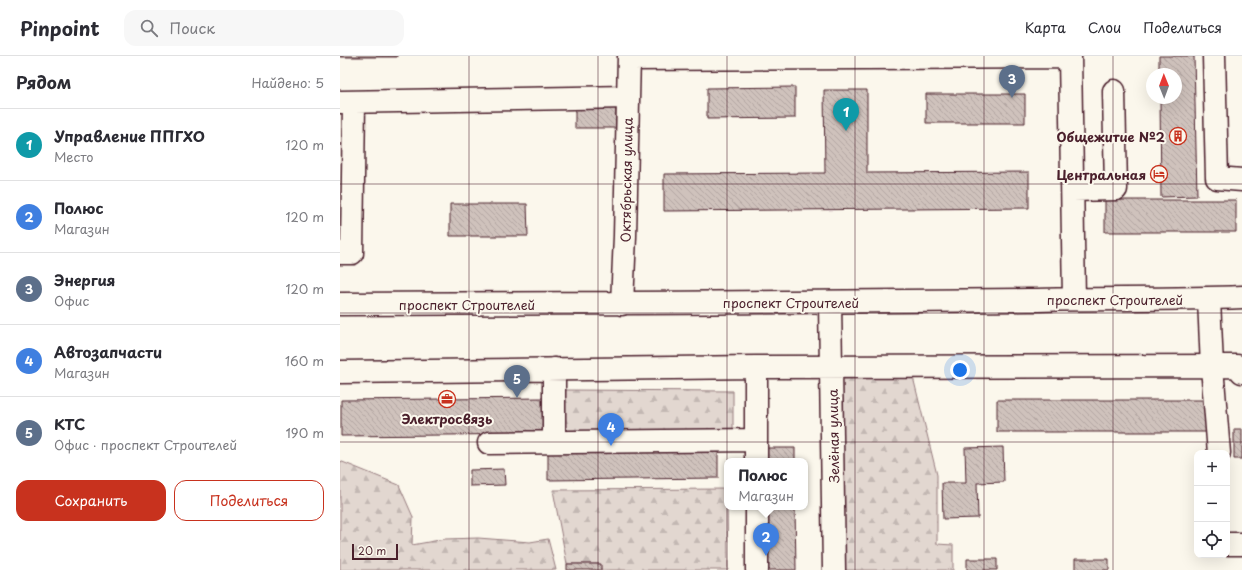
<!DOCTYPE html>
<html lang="ru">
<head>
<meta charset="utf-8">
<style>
  body { margin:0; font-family:"Playpen Sans",sans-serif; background:#f7f7f7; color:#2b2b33 }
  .controls { position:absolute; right:12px; bottom:12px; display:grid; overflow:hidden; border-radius:8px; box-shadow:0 4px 16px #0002 }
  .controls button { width:36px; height:36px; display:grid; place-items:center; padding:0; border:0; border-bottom:1px solid #e1e1e2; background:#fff; color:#2b2b33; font:20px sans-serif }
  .compass { position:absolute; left:806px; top:12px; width:36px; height:36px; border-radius:50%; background:#fff; box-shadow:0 4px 16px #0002; rotate:359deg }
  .scale { position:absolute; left:12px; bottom:10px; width:46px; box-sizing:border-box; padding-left:4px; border:2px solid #4a1f2b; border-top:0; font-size:11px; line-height:14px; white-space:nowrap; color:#4a1f2b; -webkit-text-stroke:3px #fbf7ec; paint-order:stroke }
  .you { position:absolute; left:620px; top:314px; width:14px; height:14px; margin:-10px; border:3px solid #fff; border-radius:50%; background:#1a73e8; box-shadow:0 0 0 6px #1a73e833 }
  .badge { display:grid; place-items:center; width:26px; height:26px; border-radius:50%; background:#c8321e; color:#fff; font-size:13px; font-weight:700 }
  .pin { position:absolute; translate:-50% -33px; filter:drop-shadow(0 1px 2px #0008) }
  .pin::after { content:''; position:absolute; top:21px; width:14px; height:12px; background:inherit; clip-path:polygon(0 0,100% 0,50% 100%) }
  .popup { position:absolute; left:384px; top:402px; width:84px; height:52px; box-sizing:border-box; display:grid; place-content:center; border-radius:8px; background:#fff; filter:drop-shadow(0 1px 3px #0005); font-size:13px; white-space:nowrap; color:#7c7c81 }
  .popup b { font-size:15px; color:#2b2b33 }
  .popup::after { content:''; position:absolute; left:50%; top:100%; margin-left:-8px; border:8px solid transparent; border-top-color:#fff }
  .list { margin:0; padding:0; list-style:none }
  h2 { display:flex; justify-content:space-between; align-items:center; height:52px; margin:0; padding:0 16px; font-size:17px }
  h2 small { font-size:13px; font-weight:400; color:#7c7c81 }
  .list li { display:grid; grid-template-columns:26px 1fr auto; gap:12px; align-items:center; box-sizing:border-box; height:72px; padding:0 16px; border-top:1px solid #e1e1e2 }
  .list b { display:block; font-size:15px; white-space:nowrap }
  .list p { margin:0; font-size:13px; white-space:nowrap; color:#7c7c81 }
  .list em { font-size:13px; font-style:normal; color:#7c7c81 }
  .actions { display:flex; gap:8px; padding:12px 16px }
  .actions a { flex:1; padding:9px 0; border:1px solid #c8321e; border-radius:12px; text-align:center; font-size:14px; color:#c8321e }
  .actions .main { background:#c8321e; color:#fff }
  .icon { flex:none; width:22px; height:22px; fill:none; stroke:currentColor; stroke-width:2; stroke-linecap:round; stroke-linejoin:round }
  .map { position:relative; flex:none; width:902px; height:514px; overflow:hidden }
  header { display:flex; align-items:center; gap:24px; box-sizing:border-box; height:56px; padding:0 20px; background:#fff; border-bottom:1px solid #e1e1e2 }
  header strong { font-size:19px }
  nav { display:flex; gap:22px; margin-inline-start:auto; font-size:14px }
  .search { width:280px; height:36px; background:#f7f7f7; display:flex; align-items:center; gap:10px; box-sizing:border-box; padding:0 14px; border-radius:12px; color:#7c7c81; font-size:15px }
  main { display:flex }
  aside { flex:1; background:#fff }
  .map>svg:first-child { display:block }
</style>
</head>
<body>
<header>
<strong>Pinpoint</strong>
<div class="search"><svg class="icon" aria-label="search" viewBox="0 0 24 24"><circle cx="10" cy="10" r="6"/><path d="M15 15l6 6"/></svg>Поиск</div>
<nav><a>Карта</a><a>Слои</a><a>Поделиться</a></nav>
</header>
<main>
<aside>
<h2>Рядом<small>Найдено: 5</small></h2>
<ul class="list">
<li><span class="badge" style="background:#0f9aa8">1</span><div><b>Управление ППГХО</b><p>Место</p></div><em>120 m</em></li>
<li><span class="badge" style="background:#3f7fe0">2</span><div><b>Полюс</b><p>Магазин</p></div><em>120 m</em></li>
<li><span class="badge" style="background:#5c6f8a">3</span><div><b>Энергия</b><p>Офис</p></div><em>120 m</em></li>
<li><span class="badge" style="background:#3f7fe0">4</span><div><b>Автозапчасти</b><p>Магазин</p></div><em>160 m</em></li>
<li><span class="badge" style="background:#5c6f8a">5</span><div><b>КТС</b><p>Офис · проспект Строителей</p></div><em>190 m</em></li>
</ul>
<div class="actions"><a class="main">Сохранить</a><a>Поделиться</a></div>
</aside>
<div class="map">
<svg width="902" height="514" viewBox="0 0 902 514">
  <defs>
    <pattern id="forest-firs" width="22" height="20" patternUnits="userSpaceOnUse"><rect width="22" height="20" fill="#e2d7d0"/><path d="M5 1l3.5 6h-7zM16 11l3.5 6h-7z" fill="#c3b8b3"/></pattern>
    <pattern id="building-back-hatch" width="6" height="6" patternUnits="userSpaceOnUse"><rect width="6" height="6" fill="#cfc2bc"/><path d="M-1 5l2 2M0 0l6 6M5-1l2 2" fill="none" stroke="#b3a6a2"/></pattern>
  </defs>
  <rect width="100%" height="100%" fill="#fbf7ec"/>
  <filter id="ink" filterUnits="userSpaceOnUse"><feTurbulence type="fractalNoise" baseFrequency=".025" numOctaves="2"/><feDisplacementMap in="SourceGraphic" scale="8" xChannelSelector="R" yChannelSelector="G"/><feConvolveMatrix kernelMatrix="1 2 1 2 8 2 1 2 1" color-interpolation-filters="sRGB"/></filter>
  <g filter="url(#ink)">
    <path fill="url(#forest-firs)" stroke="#967b7e" d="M 573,321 L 597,419 L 597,488 L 613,489 L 613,514 L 500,514 L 499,323 Z
      M 225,334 L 393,335 L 393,375 L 225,377 Z
      M 0,405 L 59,429 L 73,461 L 72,489 L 105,483 L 138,482 L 190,486 L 208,483 L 216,514 L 0,514 Z
      M 387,433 L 388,514 L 261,514 L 260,508 L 227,508 L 213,434 Z"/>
    <path fill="url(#building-back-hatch)" stroke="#4a1f2b" d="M 0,0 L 57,0 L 57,1 L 0,1 Z
      M 819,0 L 854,0 L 857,140 L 821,141 L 820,42 L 836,42 L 836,18 L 819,18 Z
      M 455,31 L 455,62 L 367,63 L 367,32 Z
      M 484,34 L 527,34 L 527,117 L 689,116 L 689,152 L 324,155 L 324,118 L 485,117 Z
      M 586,38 L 685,38 L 685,67 L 586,67 Z
      M 235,49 L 276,49 L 276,72 L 235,72 Z
      M 765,144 L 896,144 L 896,176 L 765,176 Z
      M 110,148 L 187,148 L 188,180 L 110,180 Z
      M 206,342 L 207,378 L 1,380 L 1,344 Z
      M 657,344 L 867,344 L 868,376 L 657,376 Z
      M 894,373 L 902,373 L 902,403 L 894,403 Z
      M 378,390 L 378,422 L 208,424 L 208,392 Z
      M 663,391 L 664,426 L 637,427 L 638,462 L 603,463 L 602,427 L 626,427 L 625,392 Z
      M 425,392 L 455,392 L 455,405 L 425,405 Z
      M 164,413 L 165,429 L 130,430 L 130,414 Z
      M 426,451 L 455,451 L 456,514 L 427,514 Z
      M 627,503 L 657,503 L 657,514 L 627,514 Z
      M 735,503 L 769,503 L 769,514 L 735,514 Z
      M 227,508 L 261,508 L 261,514 L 227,514 Z"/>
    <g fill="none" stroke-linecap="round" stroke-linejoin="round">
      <g stroke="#4a1f2b" stroke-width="25">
        <path id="minor" d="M 730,0 L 734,243
          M 874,0 L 877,122 L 902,124
          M 289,3 L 730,1
          M 0,46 L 288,41
          M 733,134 L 776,133 L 774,35
          M 0,197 L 12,197 L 14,46
          M 869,243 L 872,311 L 879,397
          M 490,246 L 494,514
          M 0,248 C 230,247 459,247 689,244 C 760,242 831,244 902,241
          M 282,248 L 285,180 L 289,0
          M 416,311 L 416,405
          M 0,316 L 416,311 L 897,310 L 902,316
          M 214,385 L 214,313
          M 149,387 L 416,384
          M 417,451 L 417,514
          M 887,488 L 902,488"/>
      </g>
      <use href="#minor" stroke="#fbf7ec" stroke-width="22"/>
    </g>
  </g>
  <path fill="none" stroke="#4a1f2b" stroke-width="1" stroke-opacity="0.55" d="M 129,0 L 129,514M 258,0 L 258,514M 387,0 L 387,514M 515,0 L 515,514M 644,0 L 644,514M 773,0 L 773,514M 0,128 L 902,128M 0,257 L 902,257M 0,386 L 902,386"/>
  <defs>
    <g id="building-ring" transform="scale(0.9)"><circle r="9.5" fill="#fbf7ec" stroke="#c8321e" stroke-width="1.5"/><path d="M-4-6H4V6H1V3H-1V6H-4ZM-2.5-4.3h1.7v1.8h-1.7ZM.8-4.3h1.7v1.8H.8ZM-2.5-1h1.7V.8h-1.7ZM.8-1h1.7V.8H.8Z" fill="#c8321e"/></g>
    <g id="hotel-ring" transform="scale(0.9)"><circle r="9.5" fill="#fbf7ec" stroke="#c8321e" stroke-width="1.5"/><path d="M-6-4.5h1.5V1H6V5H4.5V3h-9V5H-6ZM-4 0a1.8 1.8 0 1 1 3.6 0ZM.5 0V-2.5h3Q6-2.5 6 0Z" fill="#c8321e"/></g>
    <g id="office-ring" transform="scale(0.9)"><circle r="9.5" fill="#fbf7ec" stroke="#c8321e" stroke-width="1.5"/><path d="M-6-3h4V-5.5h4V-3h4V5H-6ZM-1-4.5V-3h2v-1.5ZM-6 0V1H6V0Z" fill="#c8321e"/></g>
  </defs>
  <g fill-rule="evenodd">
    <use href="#building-ring" x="838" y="80"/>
    <use href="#hotel-ring" x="819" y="118"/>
    <use href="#office-ring" x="107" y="343"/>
  </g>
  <g text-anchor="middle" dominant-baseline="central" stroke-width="4" stroke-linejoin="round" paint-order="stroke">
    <g font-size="13" font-weight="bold" fill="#4a1f2b" stroke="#fbf7ec" text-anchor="end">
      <text x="825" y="80">Общежитие №2</text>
      <text x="806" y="118">Центральная</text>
      <text x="107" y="362" text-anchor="middle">Электросвязь</text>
    </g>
    <g font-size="13" fill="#4a1f2b" stroke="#fbf7ec">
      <text transform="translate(286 124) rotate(-89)">Октябрьская улица</text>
      <text x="775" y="243">проспект Строителей</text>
      <text x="451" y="246">проспект Строителей</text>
      <text x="127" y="248">проспект Строителей</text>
      <text transform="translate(493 380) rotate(-91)">Зелёная улица</text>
    </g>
  </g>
</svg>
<div class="controls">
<button>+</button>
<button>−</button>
<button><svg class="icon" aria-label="locate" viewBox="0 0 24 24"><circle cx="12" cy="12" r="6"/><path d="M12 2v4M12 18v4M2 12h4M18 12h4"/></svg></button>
</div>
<svg class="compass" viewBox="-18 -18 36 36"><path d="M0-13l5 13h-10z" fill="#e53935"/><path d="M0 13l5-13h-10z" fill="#7c7c81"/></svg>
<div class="scale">20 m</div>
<div class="you"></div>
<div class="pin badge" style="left:506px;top:75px;background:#0f9aa8">1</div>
<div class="pin badge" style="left:426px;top:500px;background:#3f7fe0">2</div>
<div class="popup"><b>Полюс</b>Магазин</div>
<div class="pin badge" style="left:672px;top:42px;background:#5c6f8a">3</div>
<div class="pin badge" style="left:271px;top:390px;background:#3f7fe0">4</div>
<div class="pin badge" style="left:177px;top:342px;background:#5c6f8a">5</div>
</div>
</main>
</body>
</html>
